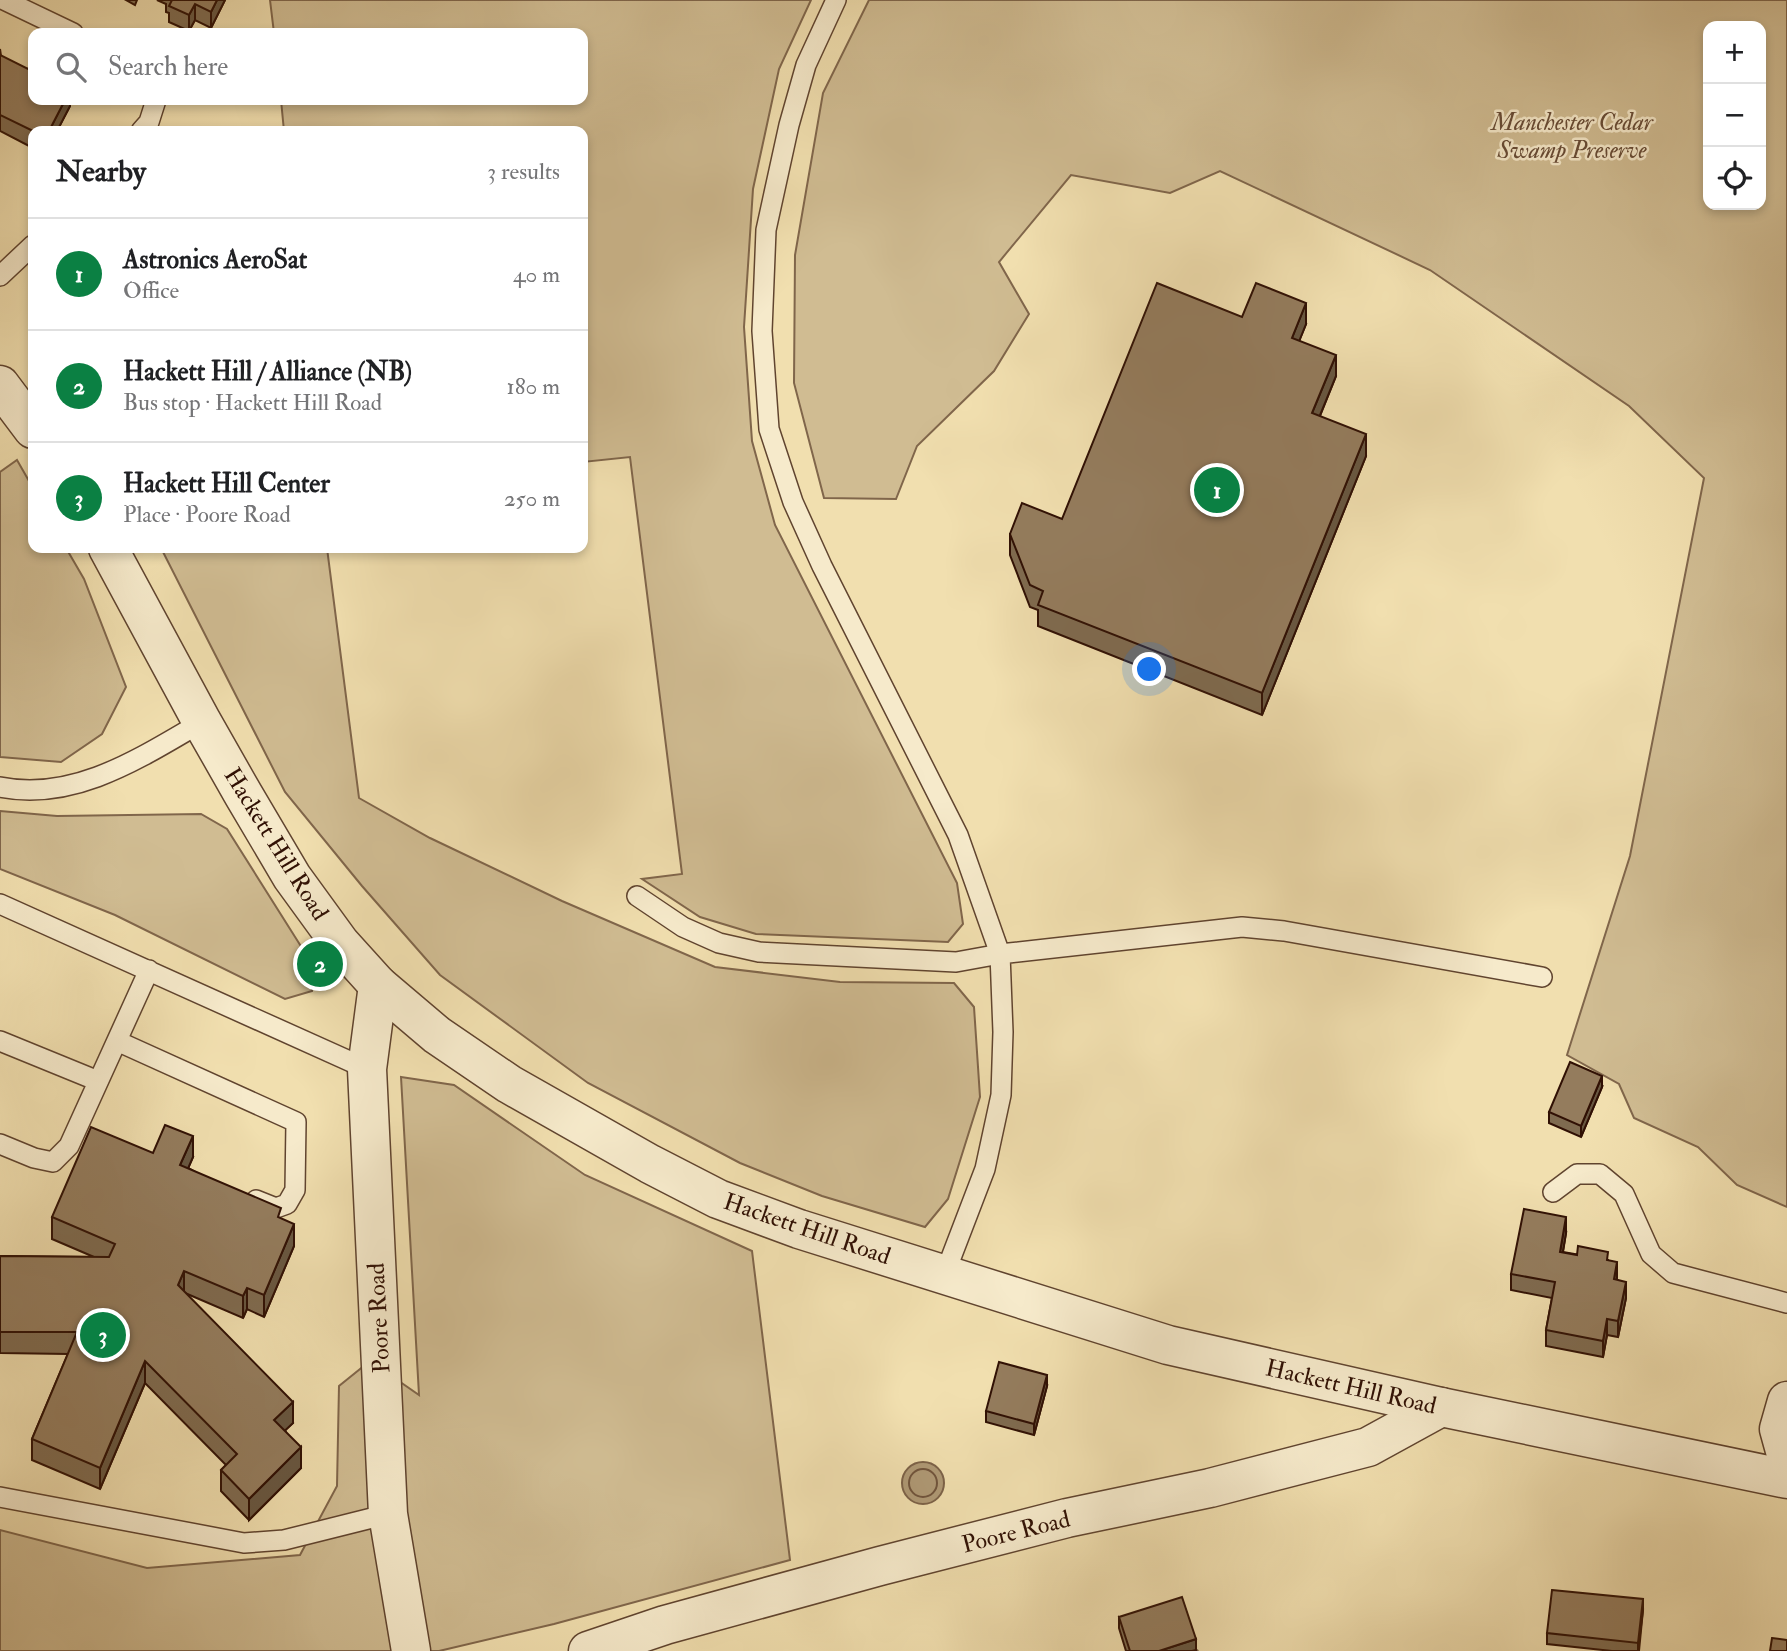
<!DOCTYPE html>
<html lang="en">
<head>
<meta charset="utf-8">
<style>
  body { margin:0; font-family:"IM FELL Double Pica",serif; background:#f6f6f6; color:#202124 }
  .controls { position:absolute; right:21px; top:21px; display:grid; overflow:hidden; border-radius:14px; box-shadow:0 4px 10px #0003 }
  .controls button { width:63px; height:63px; display:grid; place-items:center; padding:0; border:0; border-bottom:2px solid #e0e0e0; background:#fff; color:#202124; font:35px sans-serif }
  .you { position:absolute; left:1150px; top:670px; width:24px; height:24px; margin:-18px; border:5px solid #fff; border-radius:50%; background:#1a73e8; box-shadow:0 0 0 10px #1a73e833 }
  .badge { display:grid; place-items:center; width:46px; height:46px; border-radius:50%; background:#0b8043; color:#fff; font-size:23px; font-weight:700 }
  .pin { position:absolute; translate:-50% -50%; border:4px solid #fff; box-shadow:0 2px 7px #0006 }
  .list { margin:0; padding:0; list-style:none }
  h2 { display:flex; justify-content:space-between; align-items:center; height:91px; margin:0; padding:0 28px; font-size:30px }
  h2 small { font-size:23px; font-weight:400; color:#757577 }
  .list li { display:grid; grid-template-columns:46px 1fr auto; gap:21px; align-items:center; box-sizing:border-box; height:112px; padding:0 28px; border-top:2px solid #e0e0e0 }
  .list b { display:block; font-size:26px; white-space:nowrap }
  .list p { margin:0; font-size:23px; white-space:nowrap; color:#757577 }
  .list em { font-size:23px; font-style:normal; color:#757577 }
  .icon { flex:none; width:38px; height:38px; fill:none; stroke:currentColor; stroke-width:2; stroke-linecap:round; stroke-linejoin:round }
  .map { position:relative; flex:none; width:1787px; height:1651px; overflow:hidden }
  .search { position:absolute; background:#fff; box-shadow:0 4px 10px #0003; left:28px; top:28px; width:560px; height:77px; display:flex; align-items:center; gap:18px; box-sizing:border-box; padding:0 24px; border-radius:14px; color:#757577; font-size:26px }
  .panel { position:absolute; background:#fff; box-shadow:0 4px 10px #0003; left:28px; top:126px; width:560px; height:427px; border-radius:14px }
  .map>svg:first-child { display:block }
</style>
</head>
<body>
<div class="map">
<svg width="1787" height="1651" viewBox="0 0 1787 1651">
  <rect width="100%" height="100%" fill="#f1dfaf"/>
  <filter id="stains"><feTurbulence type="fractalNoise" baseFrequency=".00286" numOctaves="4"/><feColorMatrix values="0 0 0 0 .2 0 0 0 0 .09 0 0 0 0 .02 0 0 0 .5 -.17"/></filter>
  <radialGradient id="worn" r=".72"><stop offset=".6" stop-color="#630" stop-opacity="0"/><stop offset="1" stop-color="#630" stop-opacity=".3"/></radialGradient>
  <path fill="#d0bc92" stroke="#80664b" stroke-width="2" fill-rule="evenodd" d="M 270,0 L 811,0 L 779,69 L 753,189 L 744,327 L 752,441 L 775,525 L 957,883 L 963,924 L 948,942 L 756,934 L 700,917 L 642,879 L 682,874 L 630,457 L 583,462 L 583,131 L 284,131 L 281,100 L 583,100 L 583,33 L 274,33 Z
    M 869,0 L 1787,0 L 1787,1207 L 1737,1185 L 1698,1147 L 1634,1118 L 1619,1084 L 1567,1055 L 1630,856 L 1704,478 L 1629,406 L 1430,270 L 1220,171 L 1170,193 L 1071,175 L 999,262 L 1029,314 L 994,371 L 917,446 L 896,499 L 824,498 L 794,383 L 795,255 L 823,93 ZM 1708,26 L 1761,26 L 1761,205 L 1708,205 Z
    M 17,460 L 33,488 L 33,548 L 66,548 L 84,579 L 126,687 L 102,734 L 61,762 L 0,757 L 0,472 Z
    M 161,548 L 327,548 L 359,798 L 430,838 L 562,901 L 715,967 L 840,982 L 954,983 L 974,1007 L 980,1097 L 948,1199 L 925,1227 L 822,1196 L 740,1163 L 588,1083 L 440,975 L 362,886 L 285,792 Z
    M 0,811 L 57,816 L 201,814 L 227,829 L 309,959 L 312,991 L 285,999 L 115,915 L 0,869 Z
    M 401,1077 L 454,1085 L 585,1175 L 752,1251 L 790,1560 L 554,1624 L 439,1651 L 0,1651 L 0,1530 L 147,1568 L 300,1555 L 337,1486 L 339,1386 L 370,1361 L 419,1395 Z"/>
  <path fill="#af9975" stroke="#7c6248" stroke-width="2" d="M902 1483a21 21 0 1 1 42 0a21 21 0 1 1-42 0Z"/>
  <g fill="none" stroke-linecap="round" stroke-linejoin="round">
    <path stroke="#70543c" stroke-width="2" d="M909 1483a14 14 0 1 1 28 0a14 14 0 1 1-28 0Z"/>
    <g stroke="#60442f" stroke-width="22">
      <path id="service" d="M 4,0 L 73,33
        M 836,0 L 806,65 L 789,125 L 766,230 L 762,331 L 769,429 L 793,502 L 822,566 L 958,835 L 1000,954 L 1003,1032 L 1001,1095 L 985,1169 L 944,1276
        M 141,131 L 149,122 L 156,100
        M 0,276 L 33,245
        M 0,787 C 74,802 140,758 202,722
        M 637,896 L 683,927 L 719,943 L 759,952 L 956,962 L 1000,954 L 1242,927 L 1284,931 L 1542,977
        M 0,904 L 367,1069
        M 0,1041 L 98,1081
        M 117,1041 L 296,1122 L 295,1190 L 287,1204 L 276,1208 L 256,1200
        M 0,1144 L 34,1158 L 53,1162 L 69,1146 L 149,970
        M 1553,1192 L 1577,1174 L 1600,1174 L 1624,1194 L 1651,1254 L 1673,1273 L 1787,1303
        M 0,1497 L 244,1543 L 284,1540 L 388,1514"/>
    </g>
    <g stroke="#60442f" stroke-width="41">
      <path id="minor" d="M 378,985 L 367,1069 L 388,1514 L 411,1651
        M 1787,1401 L 1779,1429 L 1787,1458
        M 588,1651 L 665,1625 L 880,1566 L 1067,1518 L 1210,1488 L 1368,1447 L 1441,1407"/>
    </g>
    <g stroke="#60442f" stroke-width="41">
      <path id="tertiary" d="M 0,385 L 33,429
        M 108,548 L 202,722 L 243,794 L 292,877 L 340,943 L 378,985 L 437,1035 L 509,1084 L 650,1164 L 718,1199 L 799,1229 L 1168,1345 L 1441,1407 L 1787,1479"/>
    </g>
    <use href="#service" stroke="#f6eacb" stroke-width="19"/>
    <use href="#minor" stroke="#f6eacb" stroke-width="38"/>
    <use href="#tertiary" stroke="#f6eacb" stroke-width="38"/>
  </g>
  <path fill="#7f6b50" stroke="#301004" stroke-width="2" d="M 126,0 L 137,0 L 135,5 Z
    M 157,0 L 225,0 L 211,28 L 195,20 L 189,31 L 169,22 L 169,13 L 166,12 L 166,4 Z
    M 0,49 L 1,56 L 70,100 L 70,106 L 57,131 L 33,131 L 33,148 L 0,131 Z
    M 1242,317 L 1306,324 L 1299,341 L 1336,376 L 1320,416 L 1366,456 L 1262,715 L 1038,626 L 1038,610 L 1030,607 L 1010,555 L 1010,534 L 1062,519 Z
    M 1602,1087 L 1581,1137 L 1549,1123 L 1549,1112 Z
    M 153,1153 L 193,1157 L 188,1168 L 281,1219 L 294,1246 L 264,1317 L 247,1309 L 243,1318 L 185,1293 L 293,1423 L 285,1430 L 301,1468 L 249,1520 L 221,1491 L 221,1470 L 226,1465 L 145,1383 L 100,1489 L 32,1460 L 32,1439 L 68,1354 L 0,1353 L 0,1256 L 94,1257 L 52,1239 L 52,1217 Z
    M 1566,1233 L 1563,1252 L 1608,1260 L 1617,1280 L 1626,1298 L 1618,1337 L 1607,1335 L 1603,1357 L 1546,1346 L 1546,1330 L 1552,1298 L 1511,1290 L 1511,1274 Z
    M 1047,1386 L 1034,1435 L 986,1422 L 986,1411 Z
    M 1643,1610 L 1639,1651 L 1612,1651 L 1547,1644 L 1547,1633 Z
    M 1119,1617 L 1196,1650 L 1192,1651 L 1126,1651 L 1119,1628 Z"/>
  <path fill="#685741" stroke="#301004" stroke-width="2" d="M 217,0 L 225,0 L 211,28 L 211,12 Z
    M 195,4 L 195,20 L 189,31 L 189,15 Z
    M 65,100 L 70,100 L 70,106 L 57,131 L 49,131 Z
    M 1306,303 L 1306,324 L 1292,359 L 1292,338 Z
    M 1336,355 L 1336,376 L 1312,435 L 1312,413 Z
    M 1366,434 L 1366,456 L 1262,715 L 1262,693 Z
    M 1602,1076 L 1602,1087 L 1581,1137 L 1581,1126 Z
    M 193,1136 L 193,1157 L 180,1187 L 180,1165 Z
    M 1566,1217 L 1566,1233 L 1560,1268 L 1560,1252 Z
    M 294,1224 L 294,1246 L 264,1317 L 264,1295 Z
    M 1617,1262 L 1617,1278 L 1614,1296 L 1614,1279 Z
    M 184,1271 L 184,1293 L 178,1285 Z
    M 1626,1282 L 1626,1298 L 1618,1337 L 1618,1321 Z
    M 247,1288 L 247,1309 L 243,1318 L 243,1296 Z
    M 1607,1319 L 1607,1335 L 1603,1357 L 1603,1341 Z
    M 145,1361 L 145,1383 L 100,1489 L 100,1468 Z
    M 1047,1375 L 1047,1386 L 1034,1435 L 1034,1424 Z
    M 293,1402 L 293,1423 L 274,1441 L 274,1420 Z
    M 301,1447 L 301,1468 L 249,1520 L 249,1499 Z
    M 1643,1599 L 1643,1610 L 1638,1651 L 1638,1643 Z
    M 1196,1639 L 1196,1650 L 1192,1651 L 1159,1651 Z"/>
  <path fill="#947c5d" stroke="#301004" stroke-width="2" d="M 172,0 L 217,0 L 211,12 L 195,4 L 189,15 L 169,6 Z
    M 0,55 L 28,69 L 31,64 L 33,66 L 33,100 L 65,100 L 49,131 L 33,131 L 0,115 Z
    M 1157,283 L 1242,317 L 1256,283 L 1306,303 L 1292,338 L 1336,355 L 1312,413 L 1366,434 L 1262,693 L 1038,605 L 1043,591 L 1030,585 L 1010,534 L 1022,503 L 1062,519 Z
    M 1570,1062 L 1602,1076 L 1581,1126 L 1549,1112 Z
    M 165,1125 L 193,1136 L 180,1165 L 281,1208 L 278,1217 L 294,1224 L 264,1295 L 247,1288 L 243,1296 L 184,1271 L 178,1285 L 293,1402 L 274,1420 L 301,1447 L 249,1499 L 221,1470 L 237,1454 L 145,1361 L 100,1468 L 32,1439 L 77,1332 L 0,1332 L 0,1256 L 109,1257 L 115,1244 L 52,1217 L 91,1127 L 153,1153 Z
    M 1524,1209 L 1566,1217 L 1560,1252 L 1577,1255 L 1578,1246 L 1608,1252 L 1607,1260 L 1617,1262 L 1614,1279 L 1626,1282 L 1618,1321 L 1607,1319 L 1603,1341 L 1546,1330 L 1555,1282 L 1511,1274 Z
    M 999,1362 L 1047,1375 L 1034,1424 L 986,1411 Z
    M 1552,1590 L 1643,1599 L 1638,1643 L 1547,1633 Z
    M 1182,1597 L 1196,1639 L 1159,1651 L 1130,1651 L 1119,1617 Z
    M 1772,1638 L 1787,1640 L 1787,1651 L 1770,1651 Z"/>
  <g text-anchor="middle" dominant-baseline="central" stroke-width="5" stroke-linejoin="round" paint-order="stroke">
    <g font-size="24" font-style="italic" fill="#684c36" stroke="#f6eacb">
      <text x="1572" y="122">Manchester Cedar<tspan x="1572" dy="28">Swamp Preserve</tspan></text>
    </g>
    <g font-size="24" fill="#301004" stroke="#f6eacb">
      <text transform="translate(276 844) rotate(58)">Hackett Hill Road</text>
      <text transform="translate(807 1229) rotate(19)">Hackett Hill Road</text>
      <text transform="translate(379 1318) rotate(-93)">Poore Road</text>
      <text transform="translate(1351 1387) rotate(13)">Hackett Hill Road</text>
      <text transform="translate(1016 1532) rotate(-14)">Poore Road</text>
    </g>
  </g>
  <rect width="100%" height="100%" filter="url(#stains)"/>
  <rect width="100%" height="100%" fill="url(#worn)"/>
</svg>
<div class="controls">
<button>+</button>
<button>−</button>
<button><svg class="icon" aria-label="locate" viewBox="0 0 24 24"><circle cx="12" cy="12" r="6"/><path d="M12 2v4M12 18v4M2 12h4M18 12h4"/></svg></button>
</div>
<div class="you"></div>
<div class="pin badge" style="left:1217px;top:490px">1</div>
<div class="pin badge" style="left:320px;top:964px">2</div>
<div class="pin badge" style="left:103px;top:1335px">3</div>
<div class="search"><svg class="icon" aria-label="search" viewBox="0 0 24 24"><circle cx="10" cy="10" r="6"/><path d="M15 15l6 6"/></svg>Search here</div>
<section class="panel">
<h2>Nearby<small>3 results</small></h2>
<ul class="list">
<li><span class="badge">1</span><div><b>Astronics AeroSat</b><p>Office</p></div><em>40 m</em></li>
<li><span class="badge">2</span><div><b>Hackett Hill / Alliance (NB)</b><p>Bus stop · Hackett Hill Road</p></div><em>180 m</em></li>
<li><span class="badge">3</span><div><b>Hackett Hill Center</b><p>Place · Poore Road</p></div><em>250 m</em></li>
</ul>
</section>
</div>
</body>
</html>
